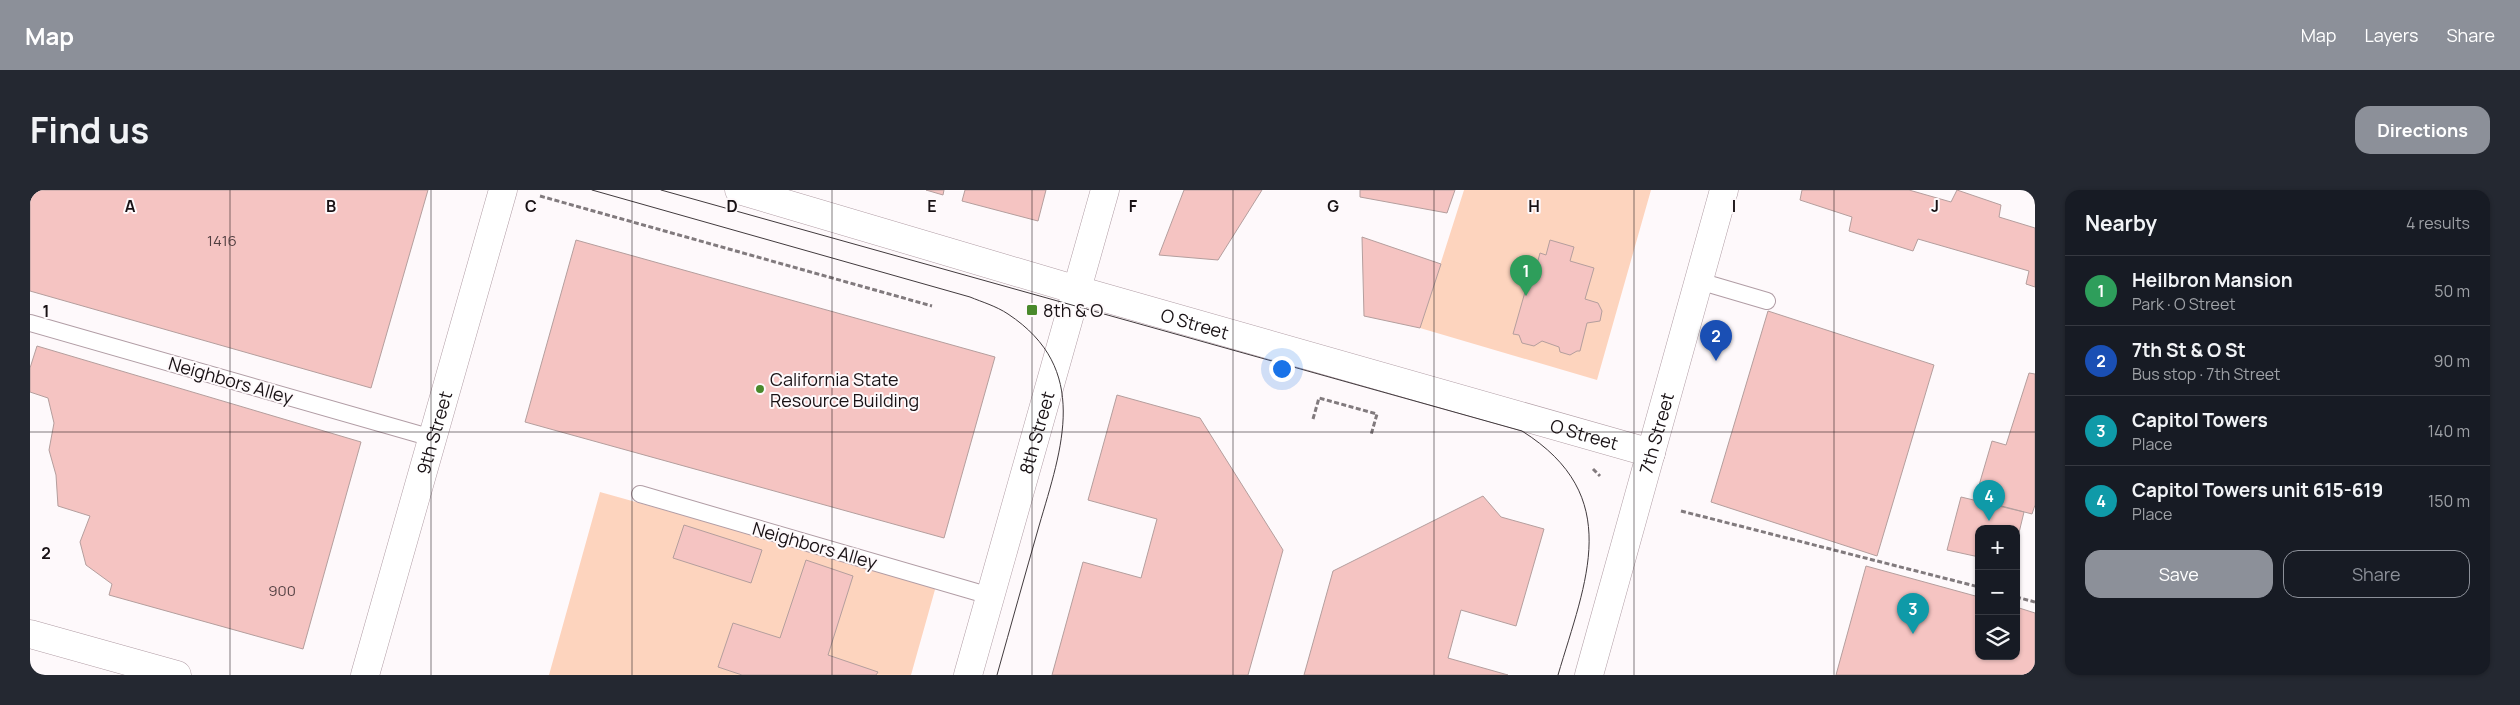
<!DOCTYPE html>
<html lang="en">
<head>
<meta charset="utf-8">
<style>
  body { margin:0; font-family:Manrope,sans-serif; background:#242831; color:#f1f3f6 }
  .controls { position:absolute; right:15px; bottom:15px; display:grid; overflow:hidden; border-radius:10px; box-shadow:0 1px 4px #0004 }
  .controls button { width:45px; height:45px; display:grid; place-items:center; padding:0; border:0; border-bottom:1px solid #363941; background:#171b24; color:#f1f3f6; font:25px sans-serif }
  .you { position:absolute; left:1251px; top:178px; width:18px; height:18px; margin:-12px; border:4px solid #fff; border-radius:50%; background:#1a73e8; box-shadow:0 0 0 8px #1a73e833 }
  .badge { display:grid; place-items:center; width:32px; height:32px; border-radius:50%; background:#8c9099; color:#fff; font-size:16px; font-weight:700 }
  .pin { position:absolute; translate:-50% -41px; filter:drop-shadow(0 1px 2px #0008) }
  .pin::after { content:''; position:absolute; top:26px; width:18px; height:15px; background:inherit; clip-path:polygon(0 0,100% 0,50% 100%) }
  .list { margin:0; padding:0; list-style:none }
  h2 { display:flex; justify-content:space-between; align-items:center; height:65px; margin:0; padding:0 20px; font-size:21px }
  h2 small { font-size:16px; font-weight:400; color:#9ea1a6 }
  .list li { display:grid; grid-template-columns:32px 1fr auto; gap:15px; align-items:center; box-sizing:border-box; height:70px; padding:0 20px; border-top:1px solid #363941 }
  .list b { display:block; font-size:19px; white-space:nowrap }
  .list p { margin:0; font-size:16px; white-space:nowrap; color:#9ea1a6 }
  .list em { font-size:16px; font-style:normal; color:#9ea1a6 }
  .actions { display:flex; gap:10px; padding:15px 20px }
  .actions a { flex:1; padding:11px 0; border:1px solid #8c9099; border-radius:15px; text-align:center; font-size:18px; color:#8c9099 }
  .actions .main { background:#8c9099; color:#fff }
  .icon { flex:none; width:28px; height:28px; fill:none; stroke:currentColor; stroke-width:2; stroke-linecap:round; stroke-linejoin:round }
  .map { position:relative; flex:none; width:2005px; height:485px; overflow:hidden; border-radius:15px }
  header { display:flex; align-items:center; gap:30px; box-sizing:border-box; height:70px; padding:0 25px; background:#8c9099; color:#fff }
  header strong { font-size:24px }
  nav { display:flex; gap:28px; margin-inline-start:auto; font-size:18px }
  .intro { display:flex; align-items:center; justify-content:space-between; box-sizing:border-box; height:120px; padding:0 30px }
  h1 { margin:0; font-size:35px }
  .button { padding:12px 22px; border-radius:15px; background:#8c9099; color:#fff; font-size:18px; font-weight:700 }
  main { display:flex; gap:30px; padding:0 30px }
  aside { flex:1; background:#171b24; border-radius:15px; box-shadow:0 1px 4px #0004 }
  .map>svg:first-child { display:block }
</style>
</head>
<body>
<header>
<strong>Map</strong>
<nav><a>Map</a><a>Layers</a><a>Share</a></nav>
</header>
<div class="intro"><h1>Find us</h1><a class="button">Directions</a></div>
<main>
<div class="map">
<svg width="2005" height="485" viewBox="0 0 2005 485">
  <rect width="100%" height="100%" fill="#fef9fb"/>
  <path fill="#fdd4be" d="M 1434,0 L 1621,0 L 1567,190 L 1390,138 Z
    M 570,302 L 906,396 L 881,485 L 519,485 Z"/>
  <path fill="#f5c4c2" stroke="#b49e9d" d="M 0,0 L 398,0 L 341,198 L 0,101 Z
    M 896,0 L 914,0 L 913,5 Z
    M 935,0 L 1016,0 L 1008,31 L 932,11 Z
    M 1154,0 L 1232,0 L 1188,70 L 1129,65 Z
    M 1330,0 L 1425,0 L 1417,23 L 1330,7 Z
    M 1772,0 L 1879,0 L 1921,12 L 1927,0 L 1971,15 L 1969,27 L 2005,38 L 2005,97 L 1996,94 L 1999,81 L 1888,49 L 1883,61 L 1819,41 L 1822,27 L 1770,10 Z
    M 1332,47 L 1411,74 L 1390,138 L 1334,126 Z
    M 546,50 L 965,167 L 914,348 L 495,232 Z
    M 1520,50 L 1544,57 L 1540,71 L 1564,78 L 1555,109 L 1568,113 L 1572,121 L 1570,131 L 1557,133 L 1550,161 L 1547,161 L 1540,165 L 1530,162 L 1529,157 L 1512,151 L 1504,156 L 1492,153 L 1489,145 L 1483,144 L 1499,88 L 1503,89 L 1510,63 L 1516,65 Z
    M 1738,121 L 1904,175 L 1847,366 L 1681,312 Z
    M 7,156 L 331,252 L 273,459 L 79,405 L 82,394 L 56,375 L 50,352 L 60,326 L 28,316 L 26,285 L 19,260 L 24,233 L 18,208 L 0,202 L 0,178 Z
    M 1999,183 L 2005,184 L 2005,315 L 2002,324 L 1945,309 L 1962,251 L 1976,255 Z
    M 1087,205 L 1170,228 L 1253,360 L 1218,485 L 1022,485 L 1053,372 L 1111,388 L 1127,329 L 1058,310 Z
    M 1453,306 L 1471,327 L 1514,339 L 1486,436 L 1431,420 L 1418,468 L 1478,485 L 1274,485 L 1303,381 Z
    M 1931,307 L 1994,322 L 1986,355 L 1986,339 L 1949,339 L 1949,367 L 1917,360 Z
    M 654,335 L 732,360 L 721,393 L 643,368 Z
    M 776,370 L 823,386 L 798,465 L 848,482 L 846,485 L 712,485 L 688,477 L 703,433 L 750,448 Z
    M 1836,376 L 1949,407 L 1949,466 L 1986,466 L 1986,417 L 2005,423 L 2005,485 L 1806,485 Z"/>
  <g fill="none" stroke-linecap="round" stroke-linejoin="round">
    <g stroke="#b19da5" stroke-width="18">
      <path id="service" d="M 1669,91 L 1737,111
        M 0,133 L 402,248
        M 610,304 L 960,406"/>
    </g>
    <g stroke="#b19da5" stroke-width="29">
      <g id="minor">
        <path id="s1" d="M 709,0 L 1047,100 L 1621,263"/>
        <path id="s2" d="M 938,485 L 1075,0"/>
        <path id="s3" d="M 1559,485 L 1694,0"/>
      </g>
    </g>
    <g stroke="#b19da5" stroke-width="29">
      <g id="tertiary">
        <path id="s4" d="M 335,485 L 473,0"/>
      </g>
    </g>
    <g stroke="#b19da5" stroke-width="29">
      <path id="secondary" d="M 0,444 L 147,485"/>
    </g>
    <path stroke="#817a7d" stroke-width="3" stroke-dasharray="5 2.5" stroke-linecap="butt" d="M 510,6 L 902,116
      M 1283,229 L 1289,208 L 1347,224 L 1341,245
      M 1563,279 L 1570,286
      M 1651,321 L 1949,397
      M 1986,407 L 2005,412"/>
    <use href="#service" stroke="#fff" stroke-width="16"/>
    <use href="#minor" stroke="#fff" stroke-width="28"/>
    <use href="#tertiary" stroke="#fff" stroke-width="28"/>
    <use href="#secondary" stroke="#fff" stroke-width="28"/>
    <path stroke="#413a3d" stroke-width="1" d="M 562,0 L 940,107 C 952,112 966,116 978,124 C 1061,179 1032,257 1009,336 C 995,385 981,435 967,485
      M 631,0 L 1492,241 C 1595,306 1556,390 1528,485"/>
  </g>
  <path fill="none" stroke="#191215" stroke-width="1" stroke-opacity="0.55" d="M 200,0 L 200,485M 401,0 L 401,485M 602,0 L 602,485M 802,0 L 802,485M 1002,0 L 1002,485M 1203,0 L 1203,485M 1404,0 L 1404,485M 1604,0 L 1604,485M 1804,0 L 1804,485M 0,242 L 2005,242"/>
  <g fill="#49892b" stroke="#fef9fb" stroke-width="2">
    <rect x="996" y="114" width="12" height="12" rx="2.5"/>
    <circle cx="730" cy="199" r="5"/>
  </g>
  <g text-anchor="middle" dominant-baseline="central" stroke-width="4" stroke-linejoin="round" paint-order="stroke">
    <g font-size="15" fill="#503e40">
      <text x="192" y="50">1416</text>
      <text x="252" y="400">900</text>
    </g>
    <g font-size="18" fill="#191215" stroke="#fef9fb" text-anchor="start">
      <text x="1013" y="120">8th &amp; O</text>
      <text x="740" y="189">California State<tspan x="740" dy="21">Resource Building</tspan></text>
    </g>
    <g font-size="18" fill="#191215" stroke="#fef9fb">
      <text stroke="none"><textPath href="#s1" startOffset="475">O Street</textPath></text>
      <text transform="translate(201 190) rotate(16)">Neighbors Alley</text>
      <text stroke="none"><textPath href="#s4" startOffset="252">9th Street</textPath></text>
      <text stroke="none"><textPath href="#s2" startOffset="252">8th Street</textPath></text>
      <text stroke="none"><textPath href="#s3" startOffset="251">7th Street</textPath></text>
      <text stroke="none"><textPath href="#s1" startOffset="880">O Street</textPath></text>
      <text transform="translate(785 355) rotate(16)">Neighbors Alley</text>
    </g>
  </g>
  <g font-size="16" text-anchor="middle" font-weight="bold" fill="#191215" stroke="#fef9fb" stroke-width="4" stroke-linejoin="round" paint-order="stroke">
    <text x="100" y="22">A</text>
    <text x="301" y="22">B</text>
    <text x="501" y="22">C</text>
    <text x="702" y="22">D</text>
    <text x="902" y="22">E</text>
    <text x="1103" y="22">F</text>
    <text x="1303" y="22">G</text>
    <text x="1504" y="22">H</text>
    <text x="1704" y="22">I</text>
    <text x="1905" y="22">J</text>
    <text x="16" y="127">1</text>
    <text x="16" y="369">2</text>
  </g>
</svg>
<div class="controls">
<button>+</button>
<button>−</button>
<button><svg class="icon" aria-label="layers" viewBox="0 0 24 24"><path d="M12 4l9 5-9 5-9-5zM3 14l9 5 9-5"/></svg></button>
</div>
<div class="you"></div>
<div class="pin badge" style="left:1496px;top:106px;background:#2e9e5b">1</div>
<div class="pin badge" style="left:1686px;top:171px;background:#1a4fb4">2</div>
<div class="pin badge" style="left:1883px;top:444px;background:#0f9aa8">3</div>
<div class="pin badge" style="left:1959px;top:331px;background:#0f9aa8">4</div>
</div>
<aside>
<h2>Nearby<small>4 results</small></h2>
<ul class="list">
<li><span class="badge" style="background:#2e9e5b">1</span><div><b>Heilbron Mansion</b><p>Park · O Street</p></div><em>50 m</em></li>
<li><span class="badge" style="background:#1a4fb4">2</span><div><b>7th St &amp; O St</b><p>Bus stop · 7th Street</p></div><em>90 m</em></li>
<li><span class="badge" style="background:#0f9aa8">3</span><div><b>Capitol Towers</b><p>Place</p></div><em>140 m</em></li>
<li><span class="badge" style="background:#0f9aa8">4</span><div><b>Capitol Towers unit 615-619</b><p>Place</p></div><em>150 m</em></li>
</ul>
<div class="actions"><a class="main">Save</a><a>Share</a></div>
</aside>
</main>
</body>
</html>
